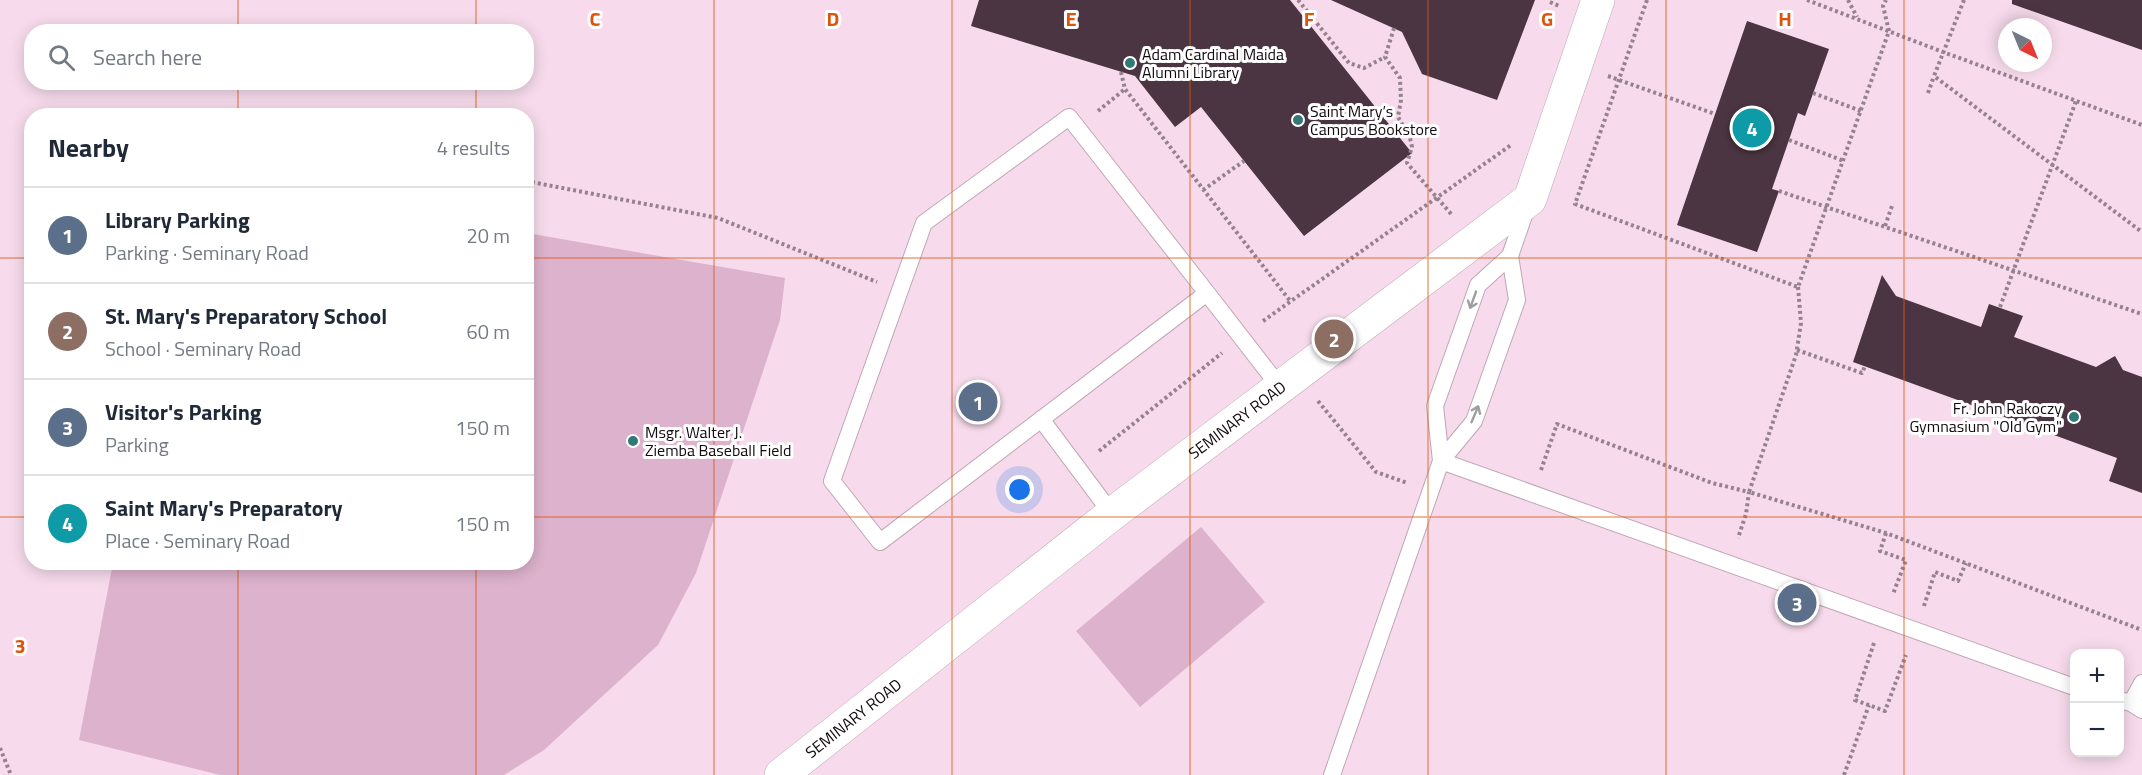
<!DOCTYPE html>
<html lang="en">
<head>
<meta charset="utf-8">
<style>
  body { margin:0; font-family:"Titillium Web",sans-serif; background:#f2f2f3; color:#1f2937 }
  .controls { position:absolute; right:18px; bottom:18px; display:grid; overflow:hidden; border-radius:12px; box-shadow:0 3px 15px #0003 }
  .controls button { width:54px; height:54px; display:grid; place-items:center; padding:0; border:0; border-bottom:2px solid #e0e1e3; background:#fff; color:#1f2937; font:30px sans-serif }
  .compass { position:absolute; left:1998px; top:18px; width:54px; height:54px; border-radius:50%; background:#fff; box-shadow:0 3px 15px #0003; rotate:137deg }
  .you { position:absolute; left:1020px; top:490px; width:21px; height:21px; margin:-15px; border:4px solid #fff; border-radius:50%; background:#1a73e8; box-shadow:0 0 0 9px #1a73e833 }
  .badge { display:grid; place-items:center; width:39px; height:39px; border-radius:50%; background:#307977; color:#fff; font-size:20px; font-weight:700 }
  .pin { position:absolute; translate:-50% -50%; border:3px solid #fff; box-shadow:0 2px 6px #0006 }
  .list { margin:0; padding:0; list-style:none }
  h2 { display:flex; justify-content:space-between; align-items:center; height:78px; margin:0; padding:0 24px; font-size:26px }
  h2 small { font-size:20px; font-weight:400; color:#747a83 }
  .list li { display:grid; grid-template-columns:39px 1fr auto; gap:18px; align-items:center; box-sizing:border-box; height:96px; padding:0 24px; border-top:2px solid #e0e1e3 }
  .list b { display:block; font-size:22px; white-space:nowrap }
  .list p { margin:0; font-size:20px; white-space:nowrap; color:#747a83 }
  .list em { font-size:20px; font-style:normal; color:#747a83 }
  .icon { flex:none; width:33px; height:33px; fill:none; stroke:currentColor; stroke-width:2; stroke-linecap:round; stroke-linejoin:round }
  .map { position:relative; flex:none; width:2142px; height:775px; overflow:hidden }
  .search { position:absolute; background:#fff; box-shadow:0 3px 15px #0003; left:24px; top:24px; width:510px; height:66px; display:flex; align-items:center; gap:15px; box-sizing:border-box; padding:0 21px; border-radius:24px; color:#747a83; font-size:22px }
  .panel { position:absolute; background:#fff; box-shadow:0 3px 15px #0003; left:24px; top:108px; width:510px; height:462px; border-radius:24px }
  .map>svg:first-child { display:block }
</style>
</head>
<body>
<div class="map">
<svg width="2142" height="775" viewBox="0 0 2142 775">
  <rect width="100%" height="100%" fill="#f7dbec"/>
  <path fill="#ddb2cc" d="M 527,233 L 785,278 L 780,320 L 696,573 L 658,645 L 544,750 L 504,775 L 220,775 L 79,740 L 113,563 L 526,562 Z
    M 1201,527 L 1265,602 L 1140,707 L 1076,631 Z"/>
  <path fill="#4b3542" d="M 979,0 L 1290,0 L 1412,153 L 1304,236 L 1201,107 L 1175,127 L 1135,76 L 971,26 Z
    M 1331,0 L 1535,0 L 1497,100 L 1422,74 L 1402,32 Z
    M 2012,0 L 2142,0 L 2142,50 L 2012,4 Z
    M 1747,21 L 1829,49 L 1805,116 L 1798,113 L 1789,140 L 1772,189 L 1779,191 L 1757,252 L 1677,225 Z
    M 1882,275 L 1896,296 L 1981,327 L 1989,304 L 2023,316 L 2014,337 L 2096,367 L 2115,356 L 2123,370 L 2142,377 L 2142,493 L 2109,481 L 2117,458 L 1853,362 Z"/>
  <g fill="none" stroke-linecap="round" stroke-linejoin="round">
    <g stroke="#c1a6b6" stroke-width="18">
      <path id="lane" d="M 1069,117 L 1207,293 L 880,542 L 832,481 L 924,223 Z
        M 1207,293 L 1279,386
        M 1041,419 L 1112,514
        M 1441,461 L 2074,687
        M 1441,461 L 1435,406 L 1478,285 L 1510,256 L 1527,207
        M 2120,700 L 2131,703 L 2142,710
        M 2131,703 L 2142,683
        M 1332,775 L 1441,461 L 1474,421 L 1517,300 L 1510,256"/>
    </g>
    <g stroke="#c1a6b6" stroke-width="34">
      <g id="street">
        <path id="s1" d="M 781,775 L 1112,514 L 1530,199 L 1598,0"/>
      </g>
    </g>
    <path stroke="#96828e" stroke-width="4" stroke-dasharray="3 3" stroke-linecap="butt" d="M 1298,0 L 1349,63 L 1364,68 L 1385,57
      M 1647,0 L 1575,204 L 1798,287 L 1889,31 L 1883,6 L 1886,0
      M 1807,0 L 1943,52 L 2142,125
      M 1848,0 L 1857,17
      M 1964,0 L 1934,76 L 2142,232
      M 1550,2 L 1559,6
      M 1394,28 L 1385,57 L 1400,78 L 1401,100 L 1398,117 L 1410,138 L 1412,147 L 1407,163 L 1452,215
      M 1121,72 L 1125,89 L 1291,302
      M 1608,76 L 1715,114
      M 1813,93 L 1861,111
      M 1928,93 L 1934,76
      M 1098,111 L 1125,89
      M 1789,140 L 1844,161
      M 526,181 L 718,218 L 877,282
      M 1203,190 L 1244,161
      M 1779,191 L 2142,314
      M 1885,226 L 1892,206
      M 1798,287 L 1801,323 L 1796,355 L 1749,492 L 1886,533 L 2142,630
      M 2000,307 L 2076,101
      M 1263,321 L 1511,145
      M 1797,350 L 1862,373 L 1865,366
      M 1318,401 L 1376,472 L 1407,483
      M 1099,451 L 1222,353
      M 1541,470 L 1557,424 L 1712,483 L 1749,492 L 1746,514 L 1738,538
      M 1886,533 L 1880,551 L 1906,560 L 1893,594
      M 1924,606 L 1935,572 L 1958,581 L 1966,563
      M 1874,643 L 1855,700 L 1885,711 L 1906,655
      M 0,748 L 11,775
      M 1844,775 L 1869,705"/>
    <use href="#lane" stroke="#fff" stroke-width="16"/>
    <use href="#street" stroke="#fff" stroke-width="33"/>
  </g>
  <defs><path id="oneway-shaft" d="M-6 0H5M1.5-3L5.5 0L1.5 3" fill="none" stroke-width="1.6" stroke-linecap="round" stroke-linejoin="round" transform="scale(1.5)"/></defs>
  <g stroke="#a09d9f">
    <use href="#oneway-shaft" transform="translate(1473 300) rotate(110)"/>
    <use href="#oneway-shaft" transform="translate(1475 414) rotate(-67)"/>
  </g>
  <path fill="none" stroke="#dd550c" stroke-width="1.5" stroke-opacity="0.55" d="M 238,0 L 238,32M 476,0 L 476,32M 714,0 L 714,775M 952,0 L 952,775M 1190,0 L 1190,775M 1428,0 L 1428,775M 1666,0 L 1666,775M 1904,0 L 1904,775M 238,82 L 238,116M 476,82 L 476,116M 0,258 L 32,258M 526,258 L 2142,258M 0,517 L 32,517M 526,517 L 2142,517M 238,562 L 238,775M 476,562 L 476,775"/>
  <g fill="#307977" stroke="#fff" stroke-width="2">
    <circle cx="1130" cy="63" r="6"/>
    <circle cx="1298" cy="120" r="6"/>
    <circle cx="2074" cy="417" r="6"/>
    <circle cx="633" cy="441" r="6"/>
  </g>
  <g text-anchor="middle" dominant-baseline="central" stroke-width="6" stroke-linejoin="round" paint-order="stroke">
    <g font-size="16" fill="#11090e" stroke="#fff" text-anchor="start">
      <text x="1142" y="54">Adam Cardinal Maida<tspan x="1142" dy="18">Alumni Library</tspan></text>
      <text x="1310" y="111">Saint Mary’s<tspan x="1310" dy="18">Campus Bookstore</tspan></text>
      <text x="2062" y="408" text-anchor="end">Fr. John Rakoczy<tspan x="2062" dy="18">Gymnasium "Old Gym"</tspan></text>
      <text x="645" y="432">Msgr. Walter J.<tspan x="645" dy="18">Ziemba Baseball Field</tspan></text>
    </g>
    <g font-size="16" fill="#11090e" stroke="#fff">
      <text stroke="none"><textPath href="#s1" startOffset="578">SEMINARY ROAD</textPath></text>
      <text stroke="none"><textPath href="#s1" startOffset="92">SEMINARY ROAD</textPath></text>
    </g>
  </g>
  <g font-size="20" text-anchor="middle" font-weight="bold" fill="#dd550c" stroke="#fff" stroke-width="6" stroke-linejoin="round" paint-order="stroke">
    <text x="595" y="26">C</text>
    <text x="833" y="26">D</text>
    <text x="1071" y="26">E</text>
    <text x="1309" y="26">F</text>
    <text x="1547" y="26">G</text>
    <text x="1785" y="26">H</text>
    <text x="20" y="653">3</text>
  </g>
</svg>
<div class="controls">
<button>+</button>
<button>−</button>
</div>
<svg class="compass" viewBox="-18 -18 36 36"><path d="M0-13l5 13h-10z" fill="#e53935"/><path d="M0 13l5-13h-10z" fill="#747a83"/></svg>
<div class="you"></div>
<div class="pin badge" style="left:978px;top:402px;background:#5c6f8a">1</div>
<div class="pin badge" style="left:1334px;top:339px;background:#8d6e63">2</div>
<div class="pin badge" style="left:1797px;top:603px;background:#5c6f8a">3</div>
<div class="pin badge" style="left:1752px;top:128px;background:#0f9aa8">4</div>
<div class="search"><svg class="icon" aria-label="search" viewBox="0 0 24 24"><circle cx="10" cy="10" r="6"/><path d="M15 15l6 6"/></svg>Search here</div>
<section class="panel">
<h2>Nearby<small>4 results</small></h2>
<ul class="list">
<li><span class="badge" style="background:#5c6f8a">1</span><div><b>Library Parking</b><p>Parking · Seminary Road</p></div><em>20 m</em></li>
<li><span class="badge" style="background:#8d6e63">2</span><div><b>St. Mary's Preparatory School</b><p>School · Seminary Road</p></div><em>60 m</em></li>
<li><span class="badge" style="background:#5c6f8a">3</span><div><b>Visitor's Parking</b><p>Parking</p></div><em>150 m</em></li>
<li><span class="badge" style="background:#0f9aa8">4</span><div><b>Saint Mary's Preparatory</b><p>Place · Seminary Road</p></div><em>150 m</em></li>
</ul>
</section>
</div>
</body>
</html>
